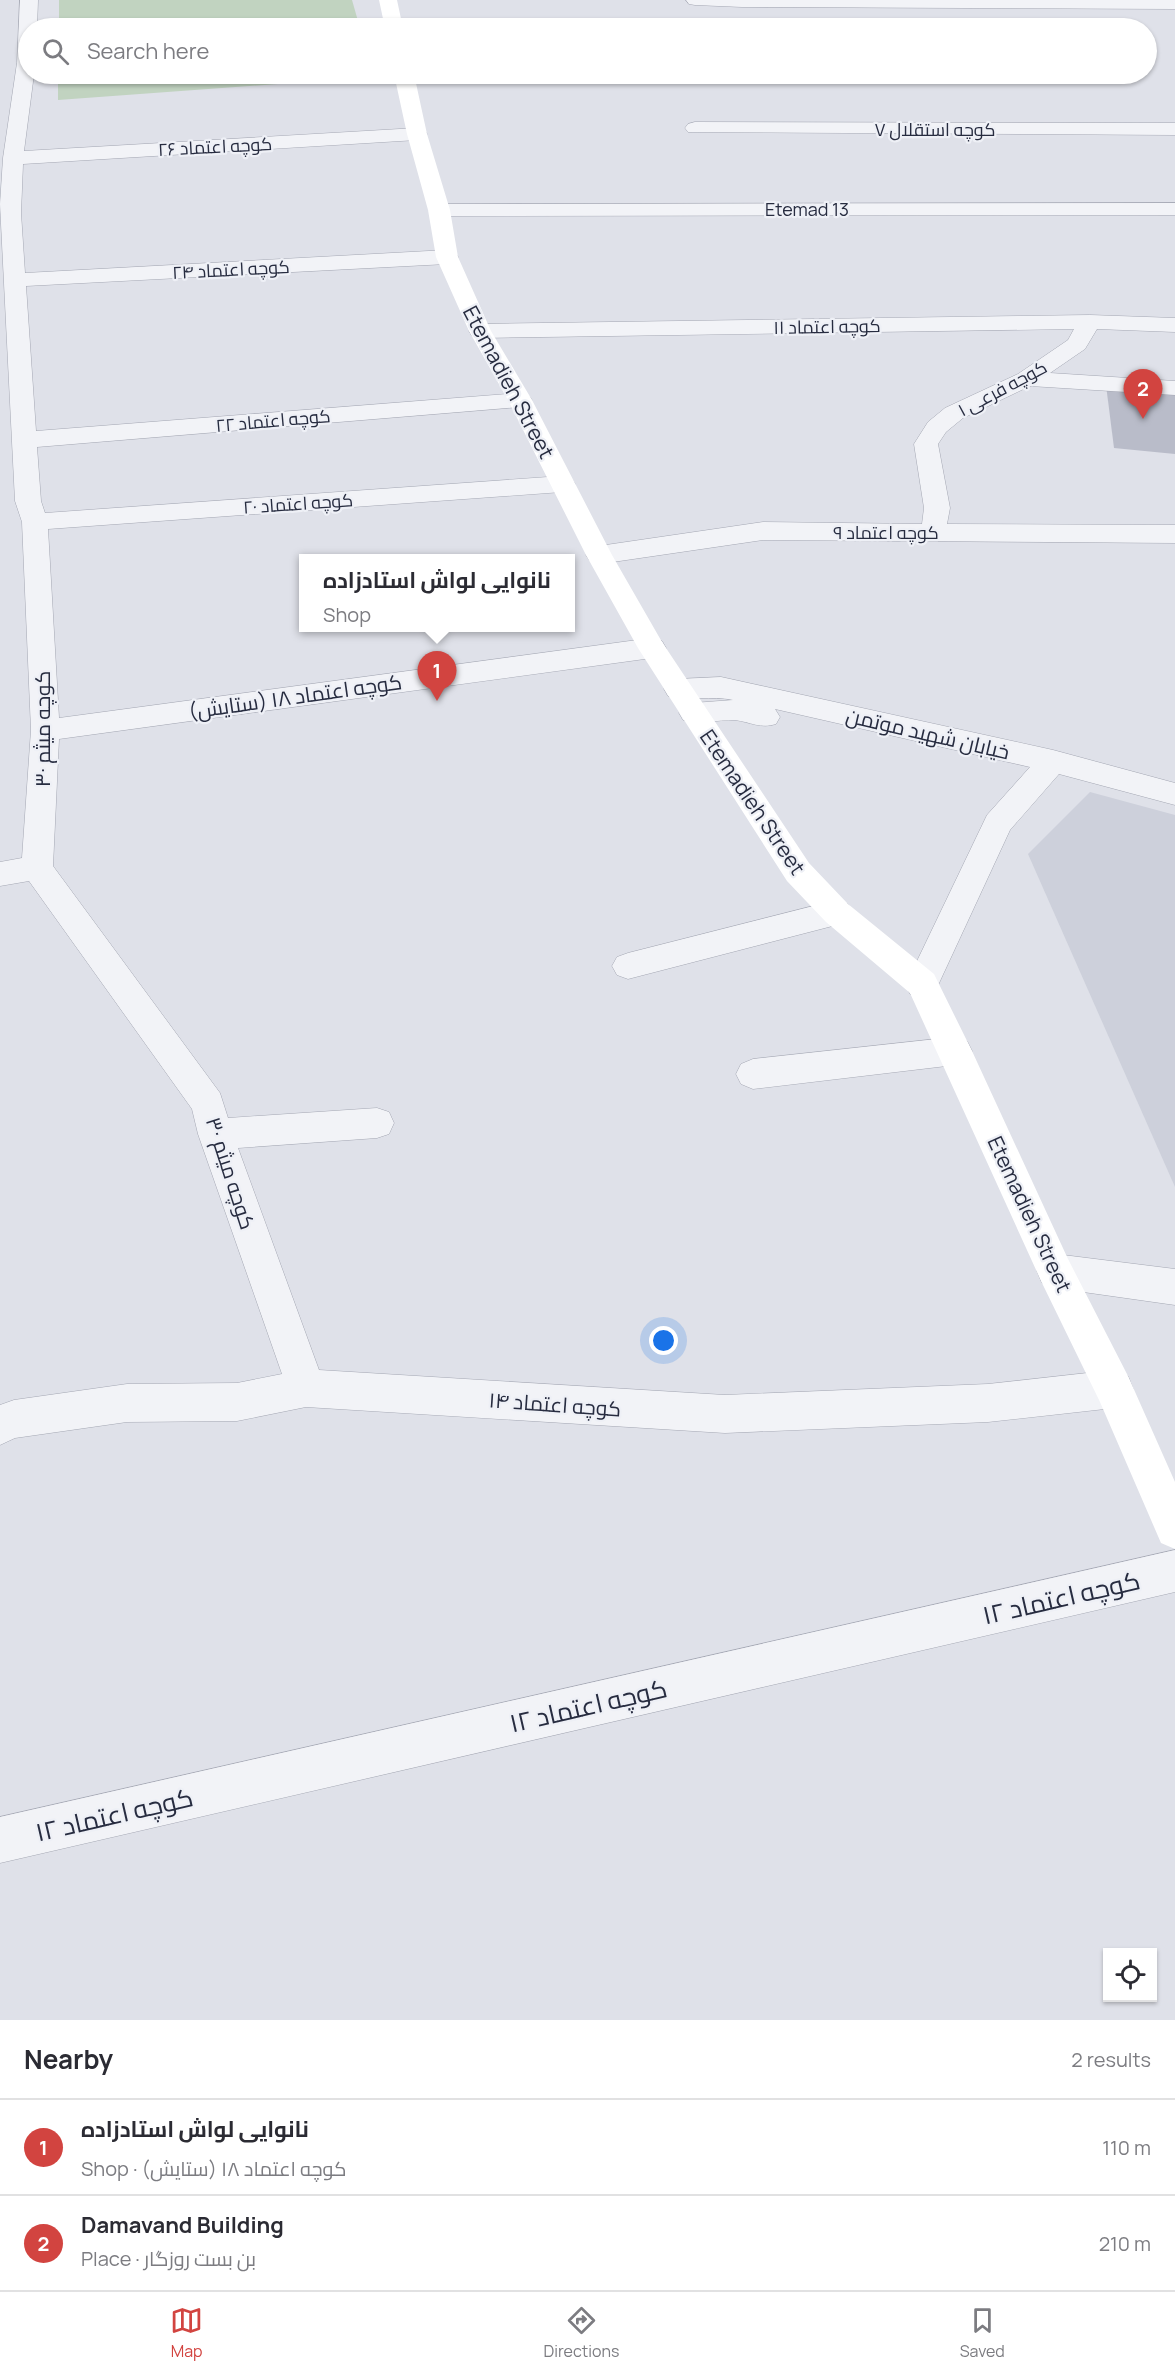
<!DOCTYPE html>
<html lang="en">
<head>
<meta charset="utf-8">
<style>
  body { margin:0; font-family:Manrope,Cairo,sans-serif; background:#f7f7f7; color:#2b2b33 }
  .controls { position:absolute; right:18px; bottom:18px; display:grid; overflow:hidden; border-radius:0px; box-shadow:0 2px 4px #0004 }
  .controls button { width:54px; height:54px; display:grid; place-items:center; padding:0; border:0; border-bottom:2px solid #e1e1e2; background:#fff; color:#2b2b33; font:30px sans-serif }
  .you { position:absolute; left:664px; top:1341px; width:21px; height:21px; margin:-15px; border:4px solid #fff; border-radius:50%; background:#1a73e8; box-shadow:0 0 0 9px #1a73e833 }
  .badge { display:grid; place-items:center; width:39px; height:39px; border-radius:50%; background:#d24440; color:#fff; font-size:20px; font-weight:700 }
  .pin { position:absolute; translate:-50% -50px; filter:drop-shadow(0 2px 3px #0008) }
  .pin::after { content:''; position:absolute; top:32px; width:21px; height:18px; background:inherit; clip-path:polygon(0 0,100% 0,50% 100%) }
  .popup { position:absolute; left:299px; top:554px; width:276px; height:78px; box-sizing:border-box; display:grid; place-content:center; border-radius:0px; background:#fff; filter:drop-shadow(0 2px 4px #0005); font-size:20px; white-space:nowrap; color:#7c7c81 }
  .popup b { font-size:22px; color:#2b2b33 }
  .popup::after { content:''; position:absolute; left:50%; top:100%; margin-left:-12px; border:12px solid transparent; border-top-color:#fff }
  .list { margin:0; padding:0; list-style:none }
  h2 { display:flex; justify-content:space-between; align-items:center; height:78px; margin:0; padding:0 24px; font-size:26px }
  h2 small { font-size:20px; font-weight:400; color:#7c7c81 }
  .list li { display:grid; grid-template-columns:39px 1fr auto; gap:18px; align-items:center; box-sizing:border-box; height:96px; padding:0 24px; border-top:2px solid #e1e1e2 }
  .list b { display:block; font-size:22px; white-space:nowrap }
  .list p { margin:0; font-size:20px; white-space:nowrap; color:#7c7c81 }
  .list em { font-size:20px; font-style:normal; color:#7c7c81 }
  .icon { flex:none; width:33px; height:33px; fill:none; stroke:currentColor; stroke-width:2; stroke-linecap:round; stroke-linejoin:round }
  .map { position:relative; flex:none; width:1175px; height:2020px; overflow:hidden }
  .search { position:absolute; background:#fff; box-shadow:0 2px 4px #0004; left:18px; right:18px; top:18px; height:66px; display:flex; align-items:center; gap:15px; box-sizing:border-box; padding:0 21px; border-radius:33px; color:#7c7c81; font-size:22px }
  .sheet { height:270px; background:#fff }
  nav { display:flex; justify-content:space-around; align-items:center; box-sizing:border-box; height:84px; border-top:2px solid #e1e1e2; background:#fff; font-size:16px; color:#7c7c81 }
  nav a { display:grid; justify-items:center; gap:3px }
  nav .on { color:#d24440 }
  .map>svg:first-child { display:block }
</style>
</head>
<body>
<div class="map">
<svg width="1175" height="2020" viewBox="0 0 1175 2020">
  <rect width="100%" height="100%" fill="#dfe1e9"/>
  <path fill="#cdd0db" d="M 1090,792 L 1175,815 L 1175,1187 L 1028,854 Z"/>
  <path fill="#c1d3c0" d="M 59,0 L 352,0 L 360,28 L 59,28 Z
    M 58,74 L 372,74 L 373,77 L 58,100 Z"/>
  <path fill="#b9bcc9" d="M 1106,385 L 1175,390 L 1175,454 L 1114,448 Z"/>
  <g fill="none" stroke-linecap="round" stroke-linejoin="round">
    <g stroke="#a4a7b3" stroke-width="1">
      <path id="street" d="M 20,0 L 38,0 L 37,28 L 28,28 L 28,74 L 34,74 L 24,151 L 417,128 L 424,130 L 427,134 L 424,138 L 417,140 L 23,164 L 21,213 L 25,273 L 447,250 L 455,252 L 458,257 L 455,262 L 447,264 L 26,286 L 36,431 L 520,393 L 528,395 L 532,400 L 528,405 L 520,407 L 37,447 L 41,501 L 45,513 L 562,476 L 571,478 L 575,484 L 571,490 L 562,492 L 48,529 L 59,718 L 652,638 L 662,641 L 666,648 L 662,655 L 652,658 L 59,739 L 53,866 L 220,1093 L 228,1118 L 377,1108 L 389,1112 L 394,1123 L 389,1134 L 377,1138 L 238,1148 L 319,1370 L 725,1395 L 988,1384 L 1114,1370 L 1128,1376 L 1133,1389 L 1128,1402 L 1114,1408 L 988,1422 L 725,1433 L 306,1407 L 237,1421 L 127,1422 L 15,1438 L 0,1445 L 0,1405 L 14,1400 L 127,1384 L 237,1383 L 282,1374 L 198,1134 L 192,1109 L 29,881 L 0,886 L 0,862 L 22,858 L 31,730 L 22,522 L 15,501 L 0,204 L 3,158 L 17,63 Z
        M 686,0 L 1175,0 L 1175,9 L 742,7 L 695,5 L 689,4 Z
        M 695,122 L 1175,123 L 1175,135 L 688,132 L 685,128 L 688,124 Z
        M 1175,203 L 1175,215 L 439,216 L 432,214 L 428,210 L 432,206 L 439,204 Z
        M 1090,315 L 1175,318 L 1175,332 L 1097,329 L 1085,349 L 1050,373 L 1175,381 L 1175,395 L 1030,386 L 963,418 L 946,432 L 938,444 L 950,508 L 947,524 L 1175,525 L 1175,543 L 763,540 L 599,564 L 590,561 L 586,555 L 590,549 L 599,546 L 763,522 L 922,524 L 924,508 L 914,444 L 928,422 L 945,408 L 1018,374 L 1068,340 L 1074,329 L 480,338 L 472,336 L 469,331 L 472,326 L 480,324 Z
        M 721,677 L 1053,750 L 1175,783 L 1175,805 L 1059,774 L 1010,830 L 934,994 L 922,998 L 910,994 L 906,984 L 987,815 L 1030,767 L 775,709 L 780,717 L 776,724 C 761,729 750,722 735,720 C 717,719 700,726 683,720 L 679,713 L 683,706 L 693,703 L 733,700 C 711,695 689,702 668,696 L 664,689 L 668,682 L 678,679 Z
        M 837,900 L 848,904 L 853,913 L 848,922 L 628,979 L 617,975 L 612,966 L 617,957 L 628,953 Z
        M 955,1037 L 967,1041 L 972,1051 L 967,1061 L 955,1065 L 753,1089 L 741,1084 L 736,1074 L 741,1064 L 753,1059 Z
        M 1055,1254 L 1175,1269 L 1175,1305 L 1055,1288 L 1042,1283 L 1037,1271 L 1042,1259 Z
        M 1175,1550 L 1175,1592 L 0,1863 L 0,1817 Z"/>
    </g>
    <use href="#street" fill="#f2f3f7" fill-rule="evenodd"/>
    <path fill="#fff" fill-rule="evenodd" d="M 379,0 L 397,0 L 403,28 L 385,28 Z
      M 394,74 L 414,74 L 427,134 L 450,210 L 458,257 L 491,331 L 532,400 L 612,555 L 662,642 L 809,863 L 848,904 L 934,974 L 972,1051 L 1068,1259 L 1128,1376 L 1175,1482 L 1175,1549 L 1161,1543 L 1100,1402 L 1042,1283 L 910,993 L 826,922 L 787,881 L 638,648 L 586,555 L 508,400 L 469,331 L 436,257 L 428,210 L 407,134 Z"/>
  </g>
  <g text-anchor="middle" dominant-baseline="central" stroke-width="4.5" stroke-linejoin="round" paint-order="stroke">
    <g font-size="18" fill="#272c40" stroke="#eef0f6">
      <text x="935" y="129">کوچه استقلال ۷</text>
      <text transform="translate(215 146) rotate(-3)">کوچه اعتماد ۲۶</text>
      <text x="807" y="209">Etemad 13</text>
      <text transform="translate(231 269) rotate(-3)">کوچه اعتماد ۲۴</text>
      <text transform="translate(827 326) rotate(-1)">کوچه اعتماد ۱۱</text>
      <text transform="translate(1002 388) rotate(-28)">کوچه فرعی ۱</text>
      <text transform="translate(273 420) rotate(-5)">کوچه اعتماد ۲۲</text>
      <text transform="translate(298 503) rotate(-4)">کوچه اعتماد ۲۰</text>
      <text x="886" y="532">کوچه اعتماد ۹</text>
    </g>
    <g font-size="21" fill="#272c40" stroke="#eef0f6">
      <text transform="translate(509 382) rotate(62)">Etemadieh Street</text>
      <text transform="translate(295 696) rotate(-8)">کوچه اعتماد ۱۸ (ستایش)</text>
      <text transform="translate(42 729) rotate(-90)">کوچه میثم ۳۰</text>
      <text transform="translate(928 733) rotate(13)">خیابان شهید موتمن</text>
      <text transform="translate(753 802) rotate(56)">Etemadieh Street</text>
      <text transform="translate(231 1173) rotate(72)">کوچه میثم ۳۰</text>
      <text transform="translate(1030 1214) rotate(65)">Etemadieh Street</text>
      <text transform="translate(555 1404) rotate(4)">کوچه اعتماد ۱۴</text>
    </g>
    <g font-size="26" fill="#272c40" stroke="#eef0f6">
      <text transform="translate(1061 1597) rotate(-13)">کوچه اعتماد ۱۲</text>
      <text transform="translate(588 1705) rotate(-13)">کوچه اعتماد ۱۲</text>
      <text transform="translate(114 1814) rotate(-13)">کوچه اعتماد ۱۲</text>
    </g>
  </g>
</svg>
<div class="controls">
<button><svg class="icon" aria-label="locate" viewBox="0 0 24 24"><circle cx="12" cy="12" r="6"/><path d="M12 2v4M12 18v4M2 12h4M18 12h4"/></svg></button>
</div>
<div class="you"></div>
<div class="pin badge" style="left:437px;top:701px">1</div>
<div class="popup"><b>نانوایی لواش استادزاده</b>Shop</div>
<div class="pin badge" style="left:1143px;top:419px">2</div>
<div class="search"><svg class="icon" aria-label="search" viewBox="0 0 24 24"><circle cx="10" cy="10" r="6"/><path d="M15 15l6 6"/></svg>Search here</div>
</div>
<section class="sheet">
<h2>Nearby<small>2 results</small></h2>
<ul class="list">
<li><span class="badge">1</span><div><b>نانوایی لواش استادزاده</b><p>Shop · کوچه اعتماد ۱۸ (ستایش)</p></div><em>110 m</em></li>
<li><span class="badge">2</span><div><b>Damavand Building</b><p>Place · بن بست روزگار</p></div><em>210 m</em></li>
</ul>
</section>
<nav>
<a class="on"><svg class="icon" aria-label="map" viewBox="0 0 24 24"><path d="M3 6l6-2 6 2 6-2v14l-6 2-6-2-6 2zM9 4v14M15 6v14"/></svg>Map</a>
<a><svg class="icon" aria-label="directions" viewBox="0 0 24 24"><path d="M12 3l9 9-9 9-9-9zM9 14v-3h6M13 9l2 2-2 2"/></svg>Directions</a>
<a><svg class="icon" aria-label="saved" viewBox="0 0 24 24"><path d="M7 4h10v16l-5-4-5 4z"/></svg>Saved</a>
</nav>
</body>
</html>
